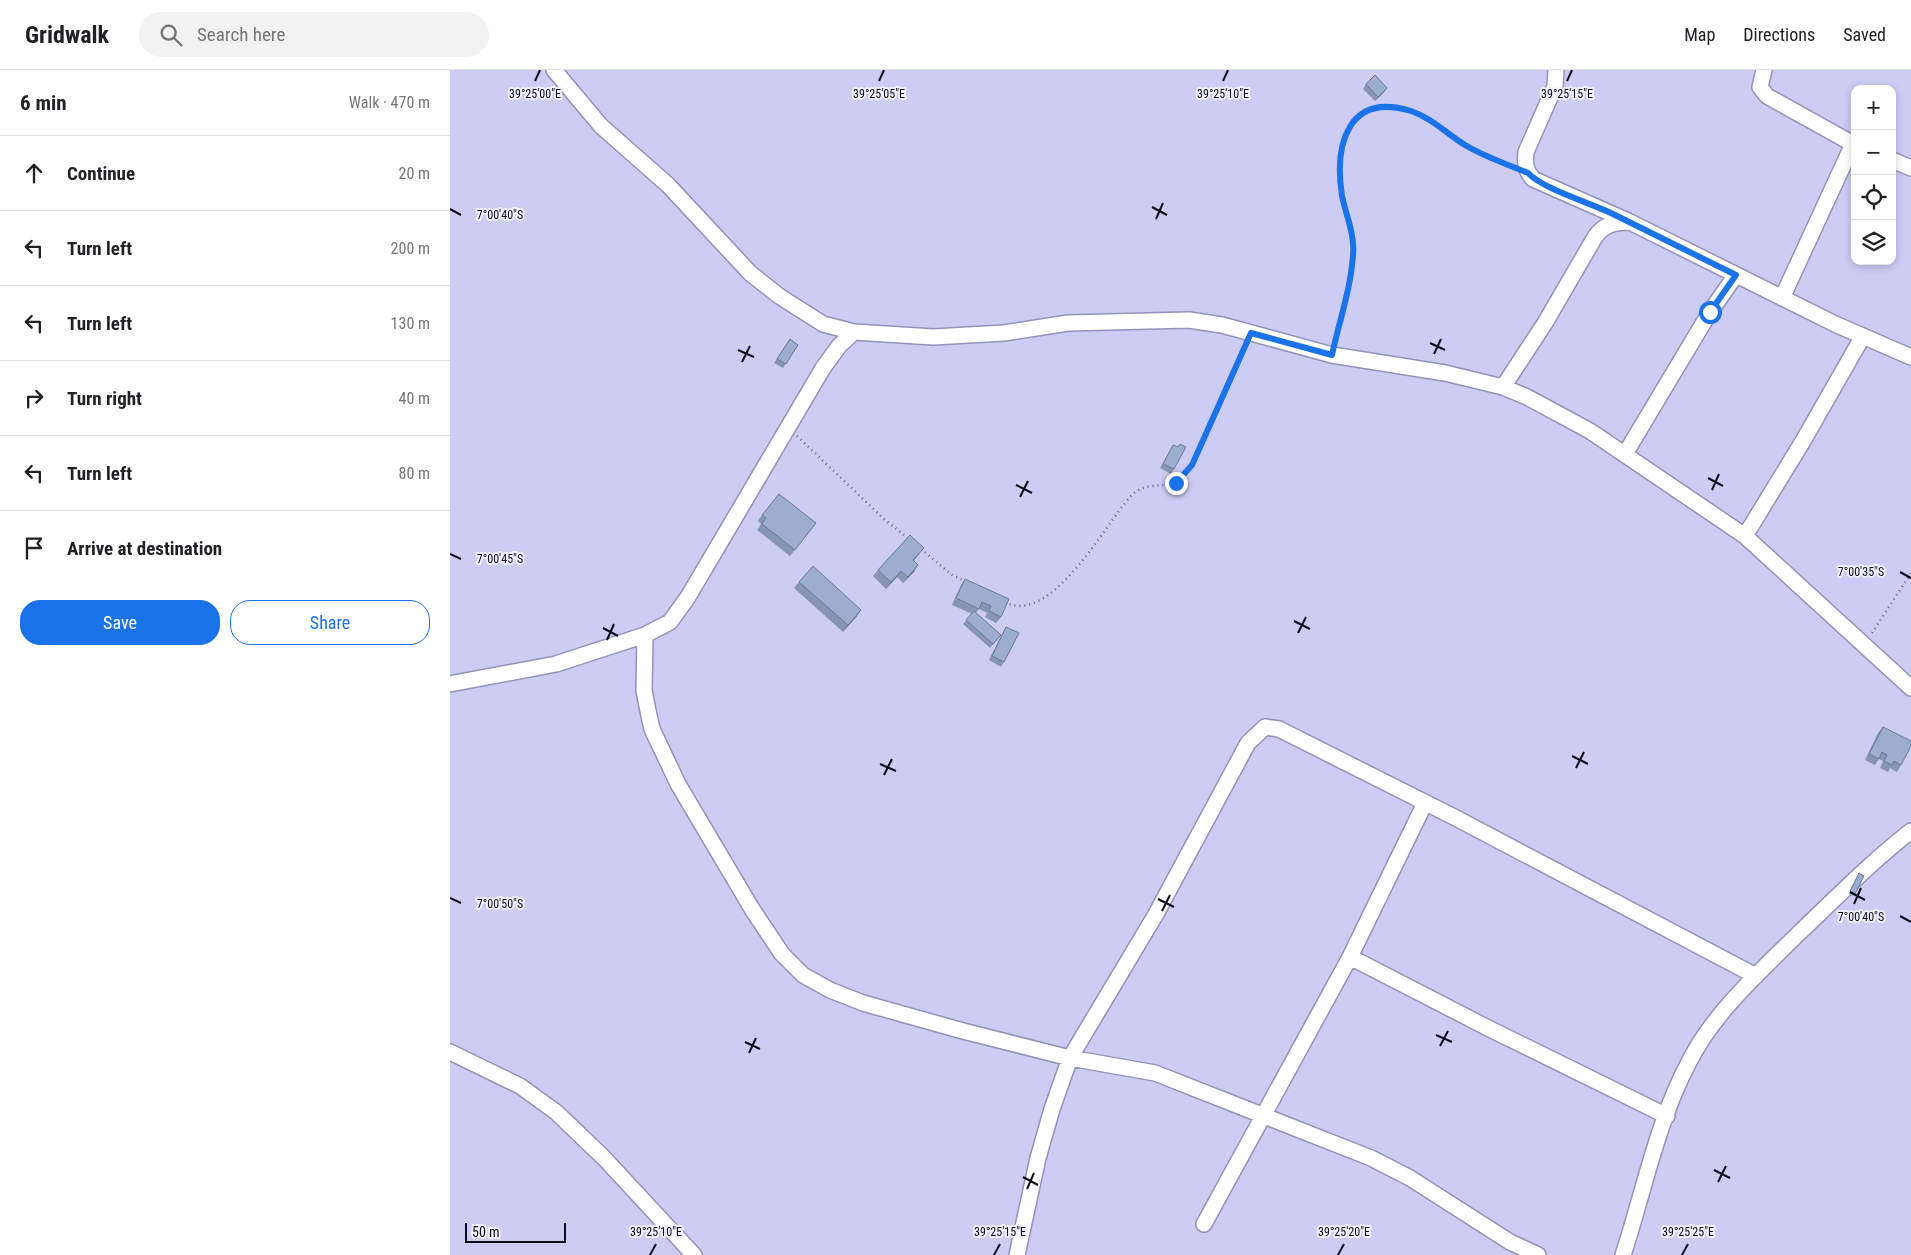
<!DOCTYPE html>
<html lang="en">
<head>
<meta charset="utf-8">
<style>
  body { margin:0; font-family:"Roboto Condensed",sans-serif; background:#f2f2f2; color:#202124 }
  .controls { position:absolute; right:15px; top:15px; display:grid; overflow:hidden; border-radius:10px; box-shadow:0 2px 8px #0003 }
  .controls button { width:45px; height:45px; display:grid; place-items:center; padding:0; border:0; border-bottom:1px solid #e0e0e0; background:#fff; color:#202124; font:25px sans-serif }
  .scale { position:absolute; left:15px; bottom:12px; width:101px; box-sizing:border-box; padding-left:5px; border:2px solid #0d0c1a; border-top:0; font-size:14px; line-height:18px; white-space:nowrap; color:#0d0c1a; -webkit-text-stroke:4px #f0f0fd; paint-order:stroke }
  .stop { position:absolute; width:15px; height:15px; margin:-11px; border:4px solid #1a73e8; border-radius:50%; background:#fff }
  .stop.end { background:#1a73e8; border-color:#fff; box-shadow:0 1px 5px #0008 }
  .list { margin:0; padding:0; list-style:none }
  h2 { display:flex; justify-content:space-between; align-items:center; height:65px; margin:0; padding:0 20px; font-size:21px }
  h2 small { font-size:16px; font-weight:400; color:#757577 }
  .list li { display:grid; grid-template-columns:32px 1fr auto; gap:15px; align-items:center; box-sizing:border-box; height:75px; padding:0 20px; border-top:1px solid #e0e0e0 }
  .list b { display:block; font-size:19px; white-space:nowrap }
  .list em { font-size:16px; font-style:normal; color:#757577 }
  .actions { display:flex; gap:10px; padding:15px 20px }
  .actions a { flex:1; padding:11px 0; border:1px solid #1a73e8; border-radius:20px; text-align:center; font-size:18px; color:#1a73e8 }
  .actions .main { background:#1a73e8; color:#fff }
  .icon { flex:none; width:28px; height:28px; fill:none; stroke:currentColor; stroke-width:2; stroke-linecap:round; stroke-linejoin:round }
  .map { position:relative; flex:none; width:1461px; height:1185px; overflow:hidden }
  header { display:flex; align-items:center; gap:30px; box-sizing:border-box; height:70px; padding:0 25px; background:#fff; border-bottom:1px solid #e0e0e0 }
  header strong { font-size:24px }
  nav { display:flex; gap:28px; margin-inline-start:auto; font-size:18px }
  .search { width:350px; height:45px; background:#f2f2f2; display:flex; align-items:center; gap:12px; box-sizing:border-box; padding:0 18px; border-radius:28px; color:#757577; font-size:19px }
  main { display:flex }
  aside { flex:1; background:#fff }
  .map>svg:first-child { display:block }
</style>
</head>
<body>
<header>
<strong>Gridwalk</strong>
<div class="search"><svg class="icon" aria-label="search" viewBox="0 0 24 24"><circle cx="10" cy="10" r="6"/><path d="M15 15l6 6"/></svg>Search here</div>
<nav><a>Map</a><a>Directions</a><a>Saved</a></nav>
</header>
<main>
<aside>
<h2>6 min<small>Walk · 470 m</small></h2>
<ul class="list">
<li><svg class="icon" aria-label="ahead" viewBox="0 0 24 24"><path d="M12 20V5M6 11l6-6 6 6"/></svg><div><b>Continue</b></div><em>20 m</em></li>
<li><svg class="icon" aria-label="left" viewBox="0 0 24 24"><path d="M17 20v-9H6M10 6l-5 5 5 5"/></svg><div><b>Turn left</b></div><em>200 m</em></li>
<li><svg class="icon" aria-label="left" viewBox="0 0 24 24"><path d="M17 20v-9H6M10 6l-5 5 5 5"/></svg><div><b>Turn left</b></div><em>130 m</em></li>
<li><svg class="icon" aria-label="right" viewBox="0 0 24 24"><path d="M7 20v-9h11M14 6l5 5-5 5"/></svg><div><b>Turn right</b></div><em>40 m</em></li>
<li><svg class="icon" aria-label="left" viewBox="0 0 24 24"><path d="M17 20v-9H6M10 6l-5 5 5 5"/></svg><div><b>Turn left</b></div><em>80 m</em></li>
<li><svg class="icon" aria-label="arrive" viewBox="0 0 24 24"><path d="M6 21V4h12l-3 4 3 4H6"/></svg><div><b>Arrive at destination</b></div></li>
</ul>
<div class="actions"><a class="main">Save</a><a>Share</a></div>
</aside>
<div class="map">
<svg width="1461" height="1185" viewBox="0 0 1461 1185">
  <rect width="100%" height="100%" fill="#ccccf4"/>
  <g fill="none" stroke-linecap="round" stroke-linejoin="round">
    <g stroke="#9392b8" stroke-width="18">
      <path id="street" d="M 104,0 L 151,56 L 218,115 L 300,203 L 329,226 L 373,254 L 404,262 L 483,267 L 554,263 L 618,253 L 739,250 L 772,255 L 882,285 L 995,303 L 1053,317 L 1077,327 L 1140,361 L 1295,466 L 1461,618
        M 1106,0 L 1105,16 L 1076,82 C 1075,93 1075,100 1083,109 L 1178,151
        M 1314,0 L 1310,17 L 1317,26 L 1405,75
        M 1442,90 L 1461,98
        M 1332,228 L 1403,74
        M 1053,317 L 1095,253 L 1145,167 C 1154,154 1165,152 1180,152 L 1385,254 L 1461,287
        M 1175,384 L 1260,242 L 1286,205
        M 1295,466 L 1353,371 L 1413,266
        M 195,565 L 194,620 L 198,641 L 202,659 L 228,714 L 302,839 L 332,884 L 353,905 L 380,920 L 413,933 L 513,961 L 620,988 L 705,1003 L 921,1088 L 960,1108 L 1060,1172 L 1088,1185
        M 0,614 L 106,594 L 195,565 L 220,552 L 238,527 L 373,298 L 389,276 L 404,262
        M 900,887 L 1038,958 L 1217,1046
        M 0,982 L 70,1016 L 106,1042 L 154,1088 L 244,1185
        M 754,1154 L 900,887 L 975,733
        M 567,1185 L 588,1088 L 602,1039 L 620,988 L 706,844 L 798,673 L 815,657 L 829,659 L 1004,747 L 1306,906
        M 1173,1185 C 1194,1121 1207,1052 1239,992 C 1264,942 1310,902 1349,863 C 1386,828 1421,792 1461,761"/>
    </g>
    <path stroke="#696883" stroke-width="2.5" stroke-dasharray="1 4" stroke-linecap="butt" d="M 885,271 C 891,243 901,214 903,185 C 905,165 896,145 892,125 C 884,74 899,21 962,42 C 980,47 992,60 1007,70 C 1024,81 1043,89 1062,96
      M 347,366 L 434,449 L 459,469
      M 471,479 L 502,505 L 517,512
      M 555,532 C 600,557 655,455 680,427 C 700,405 720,428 741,397 C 753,379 760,357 768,338 C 777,316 786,296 795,275
      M 1422,563 L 1461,503"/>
    <use href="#street" stroke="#fff" stroke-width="15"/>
  </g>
  <path fill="#8695b4" d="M 916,14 L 937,18 L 934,22 L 925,31 L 913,19 Z
    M 340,269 L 348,275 L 333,298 L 324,293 Z
    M 730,374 L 724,399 L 721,404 L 710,398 L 723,375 L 728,377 Z
    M 312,445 L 366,453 L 340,486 L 307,460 L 311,454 L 308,451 Z
    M 474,478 L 464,491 L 464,502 L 453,513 L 447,507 L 436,519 L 423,506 L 428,500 Z
    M 515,509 L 551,547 L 546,553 L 535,547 L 537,543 L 529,539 L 526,543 L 551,565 L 540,578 L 513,554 L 522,544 L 502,535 L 511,515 Z
    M 349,512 L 407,546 L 393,562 L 344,518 Z
    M 556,557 L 554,592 L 551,597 L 539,590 L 553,562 Z
    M 1433,657 L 1451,695 L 1447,702 L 1440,698 L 1438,702 L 1430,698 L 1433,691 L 1429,689 L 1425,695 L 1415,690 L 1428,663 Z
    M 1409,803 L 1405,824 L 1404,826 L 1399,824 Z"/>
  <path fill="#6d7992" d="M 937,18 L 934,22 L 925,31 L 928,27 Z
    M 468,495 L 464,502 L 453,513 Z
    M 451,501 L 447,507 L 436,519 L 441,512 Z
    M 411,540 L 407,546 L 393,562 L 398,555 Z"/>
  <path fill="#9cadd1" stroke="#6d7992" d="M 925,5 L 937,18 L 928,27 L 916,14 Z
    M 340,269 L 348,275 L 336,294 L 327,289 Z
    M 730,374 L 736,377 L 724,399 L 713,394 L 723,375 L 728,377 Z
    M 329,424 L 366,453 L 345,480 L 312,454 L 316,448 L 312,445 Z
    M 460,465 L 474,478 L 463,490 L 468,495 L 458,507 L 451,501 L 441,512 L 428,500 Z
    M 363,496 L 411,540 L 398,555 L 349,512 Z
    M 515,509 L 559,529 L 551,547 L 539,541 L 541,536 L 532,532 L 529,539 L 506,528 Z
    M 524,541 L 551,565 L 543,574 L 516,550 Z
    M 556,557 L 569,563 L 554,592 L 542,586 Z
    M 1433,657 L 1461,671 L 1461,676 L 1451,695 L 1444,691 L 1442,695 L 1434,691 L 1437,685 L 1432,682 L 1429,689 L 1419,684 Z
    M 1409,803 L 1414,806 L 1405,824 L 1400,821 Z"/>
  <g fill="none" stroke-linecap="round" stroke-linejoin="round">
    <path stroke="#1a73e8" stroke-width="6" d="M 726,413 L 742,395 L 801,263 L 882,285 C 889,252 901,218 903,185 C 905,165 896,145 892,126 C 884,74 898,22 961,41 C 982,48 997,64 1015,75 C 1035,87 1057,94 1078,103 C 1093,119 1141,133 1163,144 C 1204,164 1245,185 1286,205 L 1260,242"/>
  </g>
  <path fill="none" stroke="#0d0c1a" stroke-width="2" d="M 85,11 L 90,0M 429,11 L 434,0M 773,11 L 778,0M 1117,11 L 1122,0M 702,137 L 717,145M 0,139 L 11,145M 706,149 L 713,133M 980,273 L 995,280M 288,280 L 304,287M 984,284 L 991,269M 292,292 L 300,276M 1258,408 L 1273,416M 566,415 L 582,423M 1262,420 L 1269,404M 570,427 L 578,411M 0,484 L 11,489M 1450,502 L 1461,508M 844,551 L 860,559M 153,558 L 168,566M 848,563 L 856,547M 157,570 L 164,554M 1122,686 L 1138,694M 430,694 L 446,701M 1126,698 L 1134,682M 434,705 L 442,689M 1400,822 L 1415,830M 0,828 L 11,833M 708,829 L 724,837M 1404,834 L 1411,818M 712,841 L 720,825M 1450,846 L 1461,852M 986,965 L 1002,972M 295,972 L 310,979M 990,976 L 998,961M 299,983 L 306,968M 1264,1100 L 1280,1108M 573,1107 L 588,1115M 1268,1112 L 1276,1096M 577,1119 L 584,1103M 200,1185 L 206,1174M 544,1185 L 550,1174M 888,1185 L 894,1174M 1232,1185 L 1238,1174"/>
  <g font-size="12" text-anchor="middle" fill="#0d0c1a" stroke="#f0f0fd" stroke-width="4" stroke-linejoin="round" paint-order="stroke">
    <text x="85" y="28">39°25'00"E</text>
    <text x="429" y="28">39°25'05"E</text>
    <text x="773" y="28">39°25'10"E</text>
    <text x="1117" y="28">39°25'15"E</text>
    <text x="50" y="149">7°00'40"S</text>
    <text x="50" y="493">7°00'45"S</text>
    <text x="1411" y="506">7°00'35"S</text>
    <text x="50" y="838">7°00'50"S</text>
    <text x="1411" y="851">7°00'40"S</text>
    <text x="206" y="1166">39°25'10"E</text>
    <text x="550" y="1166">39°25'15"E</text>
    <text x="894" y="1166">39°25'20"E</text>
    <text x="1238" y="1166">39°25'25"E</text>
  </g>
</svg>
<div class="controls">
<button>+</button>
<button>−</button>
<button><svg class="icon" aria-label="locate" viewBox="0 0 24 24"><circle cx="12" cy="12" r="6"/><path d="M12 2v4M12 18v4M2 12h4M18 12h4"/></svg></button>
<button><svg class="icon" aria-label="layers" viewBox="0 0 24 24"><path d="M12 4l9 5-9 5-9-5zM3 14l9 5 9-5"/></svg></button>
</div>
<div class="scale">50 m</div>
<div class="stop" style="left:1260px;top:242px"></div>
<div class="stop end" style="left:726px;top:413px"></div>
</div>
</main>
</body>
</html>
